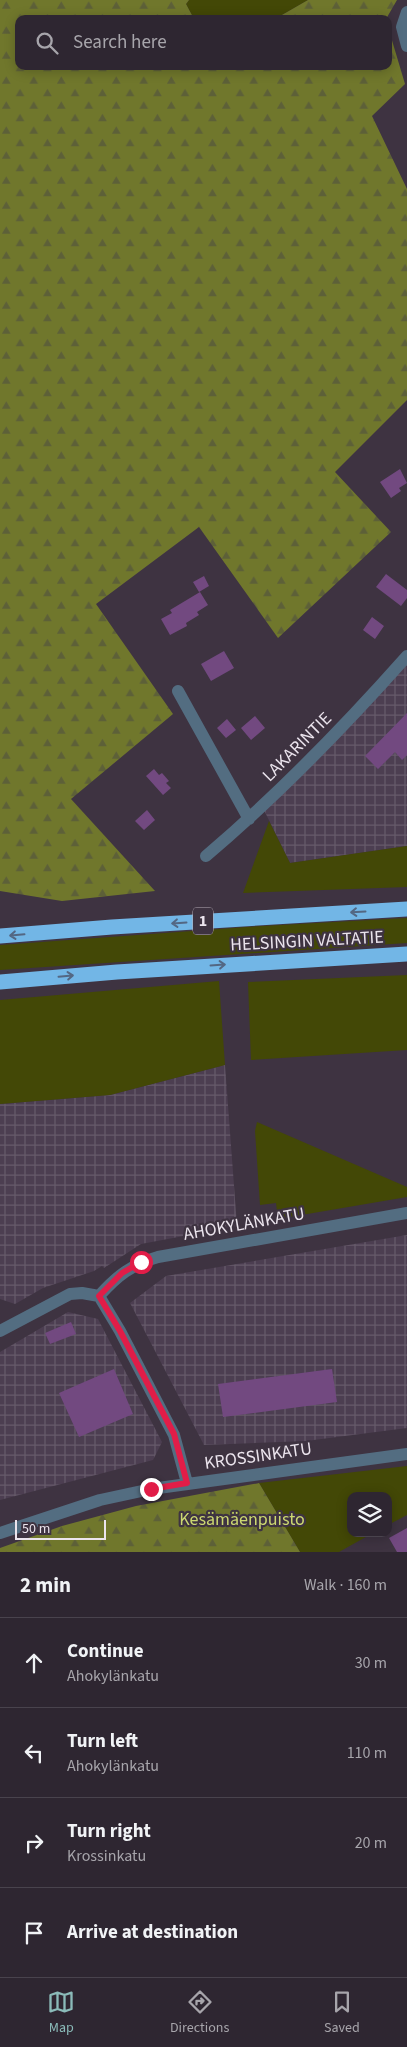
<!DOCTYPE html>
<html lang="en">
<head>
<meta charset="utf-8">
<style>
  body { margin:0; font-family:"Source Sans 3",sans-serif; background:#362e39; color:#f1f3f6 }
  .controls { position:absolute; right:15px; bottom:15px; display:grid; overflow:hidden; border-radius:10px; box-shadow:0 2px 12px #0003 }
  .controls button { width:45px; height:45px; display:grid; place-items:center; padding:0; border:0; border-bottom:1px solid #49434d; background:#2e2631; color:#f1f3f6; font:25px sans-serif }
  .scale { position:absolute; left:15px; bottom:12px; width:91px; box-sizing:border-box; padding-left:5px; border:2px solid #ebe4ed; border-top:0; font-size:14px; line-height:18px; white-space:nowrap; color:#ebe4ed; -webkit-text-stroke:4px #3e3341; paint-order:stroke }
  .stop { position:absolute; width:15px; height:15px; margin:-11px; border:4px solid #e11d48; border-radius:50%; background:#fff }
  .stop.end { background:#e11d48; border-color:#fff; box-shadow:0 1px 5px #0008 }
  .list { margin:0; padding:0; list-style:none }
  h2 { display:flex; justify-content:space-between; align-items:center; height:65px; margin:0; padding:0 20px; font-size:21px }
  h2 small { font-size:16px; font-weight:400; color:#a7a5ab }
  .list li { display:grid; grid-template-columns:32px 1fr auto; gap:15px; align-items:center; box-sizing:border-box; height:90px; padding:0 20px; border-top:1px solid #49434d }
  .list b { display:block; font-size:19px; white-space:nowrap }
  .list p { margin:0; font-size:16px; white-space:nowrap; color:#a7a5ab }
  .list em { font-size:16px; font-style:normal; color:#a7a5ab }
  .icon { flex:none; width:28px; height:28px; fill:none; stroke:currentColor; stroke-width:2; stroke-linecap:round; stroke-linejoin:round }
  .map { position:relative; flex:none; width:407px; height:1552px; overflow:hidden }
  .search { position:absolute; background:#2e2631; box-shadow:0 2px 12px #0003; left:15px; right:15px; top:15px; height:55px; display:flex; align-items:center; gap:12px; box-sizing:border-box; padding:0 18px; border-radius:10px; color:#a7a5ab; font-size:19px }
  .sheet { height:425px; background:#2e2631 }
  nav { display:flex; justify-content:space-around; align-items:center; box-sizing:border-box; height:70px; border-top:1px solid #49434d; background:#2e2631; font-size:14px; color:#a7a5ab }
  nav a { display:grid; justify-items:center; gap:2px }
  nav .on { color:#8bbbb9 }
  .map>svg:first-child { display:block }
</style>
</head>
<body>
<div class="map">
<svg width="407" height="1552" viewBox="0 0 407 1552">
  <defs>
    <pattern id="industrial-grid" width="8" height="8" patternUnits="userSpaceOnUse" patternTransform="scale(1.25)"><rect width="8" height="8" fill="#4c3e51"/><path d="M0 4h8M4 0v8" fill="none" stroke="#665a6a"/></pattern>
    <pattern id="forest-firs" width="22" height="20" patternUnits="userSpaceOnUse" patternTransform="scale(1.25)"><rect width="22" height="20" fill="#70772c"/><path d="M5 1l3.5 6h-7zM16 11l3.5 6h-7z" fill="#5d6038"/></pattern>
  </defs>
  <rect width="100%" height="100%" fill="#3e3341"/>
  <path fill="url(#industrial-grid)" d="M 407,656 L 407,846 L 290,863 L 262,806 Z
    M 225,1065 L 237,1226 L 141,1244 L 104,1268 L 102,1266 L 94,1271 L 43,1288 L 15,1304 L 0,1299 L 0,1104 L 110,1095 Z
    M 407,1235 L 407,1428 L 306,1441 L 204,1445 L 130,1303 L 166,1276 Z
    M 68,1312 L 98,1319 L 162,1442 L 153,1460 L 0,1500 L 0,1352 Z"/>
  <path fill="#434806" d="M 189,0 L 308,0 L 275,19 L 194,19 L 186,4 Z
    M 269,821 L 290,863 L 407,846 L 407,887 L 243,893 Z
    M 407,918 L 407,943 L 0,970 L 0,945 L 247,927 Z
    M 407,975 L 407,1050 L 251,1060 L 248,982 Z
    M 219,981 L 225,1065 L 110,1095 L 0,1104 L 0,1000 Z
    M 257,1122 L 407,1187 L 407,1197 L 278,1219 L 276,1203 L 260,1205 L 255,1131 Z
    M 407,1466 L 407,1515 L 388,1525 L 388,1496 L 351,1496 L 351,1533 L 373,1533 L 339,1552 L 300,1552 L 259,1483 Z"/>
  <path fill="url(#forest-firs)" d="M 0,0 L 189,0 L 186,4 L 194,19 L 19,19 L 19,66 L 388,66 L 388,27 L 405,84 L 372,116 L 407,189 L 407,400 L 335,472 L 391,532 L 278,638 L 199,527 L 96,604 L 173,714 L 71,799 L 155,891 L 62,901 L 0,891 Z
    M 308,0 L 397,0 L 386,19 L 275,19 Z
    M 259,1483 L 300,1552 L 0,1552 L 0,1548 L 62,1526 L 136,1506 Z"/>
  <path fill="#724980" d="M 400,469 L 407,483 L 399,488 L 401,491 L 391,498 L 380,482 Z
    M 386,574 L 407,590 L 407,598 L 401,606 L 376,587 Z
    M 204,576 L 209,586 L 199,592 L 193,582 Z
    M 200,592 L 208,605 L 197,612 L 199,615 L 186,623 L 187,626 L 170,635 L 161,619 L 172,613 L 170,610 Z
    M 372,617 L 384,626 L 375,639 L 363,630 Z
    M 224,651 L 234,668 L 211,681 L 201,664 Z
    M 407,713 L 407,755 L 402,760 L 395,752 L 378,769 L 365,756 Z
    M 255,716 L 265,728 L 251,740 L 241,728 Z
    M 227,719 L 236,730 L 226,738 L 217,728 Z
    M 154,769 L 159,775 L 162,773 L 169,781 L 166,783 L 171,788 L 163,795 L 146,776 Z
    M 147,810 L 155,820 L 144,830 L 135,821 Z
    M 71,1322 L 76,1334 L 50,1344 L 45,1333 Z
    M 114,1369 L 133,1414 L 79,1437 L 59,1393 Z
    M 332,1369 L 337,1402 L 223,1417 L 218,1384 Z
    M 407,1528 L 407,1552 L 397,1552 L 389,1538 Z"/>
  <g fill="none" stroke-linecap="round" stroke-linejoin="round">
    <path stroke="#536d81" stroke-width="12" d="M 407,12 L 402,27 L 407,46
      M 178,691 L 249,819
      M 206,856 C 278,795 344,727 407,656
      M 99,1296 L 120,1331 L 174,1435 L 187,1483
      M 0,1331 L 70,1294 L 82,1293 L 99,1296 C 118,1275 131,1265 158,1257 L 407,1213
      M 0,1533 L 100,1500 L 151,1489 L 407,1454"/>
    <path stroke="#72b6e6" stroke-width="15" d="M 0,936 L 112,927 L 407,909
      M 0,982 L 117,972 L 407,954"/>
  </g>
  <defs><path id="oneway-shaft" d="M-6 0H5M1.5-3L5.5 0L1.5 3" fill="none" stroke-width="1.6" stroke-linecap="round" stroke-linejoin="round" transform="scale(1.25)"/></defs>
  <g stroke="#536783">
    <use href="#oneway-shaft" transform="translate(358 912) rotate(177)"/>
    <use href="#oneway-shaft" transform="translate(179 923) rotate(176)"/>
    <use href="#oneway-shaft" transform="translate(17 935) rotate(175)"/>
    <use href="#oneway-shaft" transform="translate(218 965) rotate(-4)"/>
    <use href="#oneway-shaft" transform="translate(66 976) rotate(-5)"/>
  </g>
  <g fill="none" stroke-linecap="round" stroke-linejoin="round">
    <path stroke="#e11d48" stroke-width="6" d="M 141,1262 L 122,1273 L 99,1296 L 120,1331 L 174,1434 L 187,1483 L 151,1489"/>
  </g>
  <g text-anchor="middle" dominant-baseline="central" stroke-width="4.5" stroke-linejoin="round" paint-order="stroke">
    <rect fill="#3e3341" stroke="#b7afb9" stroke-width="1" x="193" y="907.5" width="20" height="27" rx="4"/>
    <g font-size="16" font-weight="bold" fill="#ebe4ed">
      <text x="203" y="921">1</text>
    </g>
    <g font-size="18" fill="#ebe4ed" stroke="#3e3341">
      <text transform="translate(297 747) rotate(-45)">LAKARINTIE</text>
      <text transform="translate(307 941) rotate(-3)">HELSINGIN VALTATIE</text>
      <text transform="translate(244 1224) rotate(-10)">AHOKYLÄNKATU</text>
      <text transform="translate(258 1456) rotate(-8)">KROSSINKATU</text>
    </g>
    <g font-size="18" fill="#ccd871" stroke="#3e3341">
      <text x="242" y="1519">Kesämäenpuisto</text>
    </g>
  </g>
</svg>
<div class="controls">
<button><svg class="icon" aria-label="layers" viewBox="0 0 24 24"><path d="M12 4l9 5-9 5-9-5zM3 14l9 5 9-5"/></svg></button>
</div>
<div class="scale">50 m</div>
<div class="stop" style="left:141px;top:1262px"></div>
<div class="stop end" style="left:151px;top:1489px"></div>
<div class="search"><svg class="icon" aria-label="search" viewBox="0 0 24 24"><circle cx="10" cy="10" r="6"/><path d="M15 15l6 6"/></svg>Search here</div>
</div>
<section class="sheet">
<h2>2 min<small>Walk · 160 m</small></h2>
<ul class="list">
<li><svg class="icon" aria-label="ahead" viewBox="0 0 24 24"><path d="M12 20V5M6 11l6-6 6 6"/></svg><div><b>Continue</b><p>Ahokylänkatu</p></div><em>30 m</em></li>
<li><svg class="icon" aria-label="left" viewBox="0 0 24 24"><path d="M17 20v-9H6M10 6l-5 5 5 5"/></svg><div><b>Turn left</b><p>Ahokylänkatu</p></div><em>110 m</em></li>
<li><svg class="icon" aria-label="right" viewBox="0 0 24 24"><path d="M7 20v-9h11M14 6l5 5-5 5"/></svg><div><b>Turn right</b><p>Krossinkatu</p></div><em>20 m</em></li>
<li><svg class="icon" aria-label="arrive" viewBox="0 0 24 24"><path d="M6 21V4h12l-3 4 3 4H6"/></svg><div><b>Arrive at destination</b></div></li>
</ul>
</section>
<nav>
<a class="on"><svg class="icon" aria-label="map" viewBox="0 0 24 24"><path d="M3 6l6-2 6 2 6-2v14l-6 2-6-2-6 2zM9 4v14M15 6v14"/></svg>Map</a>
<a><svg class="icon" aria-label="directions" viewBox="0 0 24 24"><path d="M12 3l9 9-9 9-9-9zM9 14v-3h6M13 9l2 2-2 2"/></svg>Directions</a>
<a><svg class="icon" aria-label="saved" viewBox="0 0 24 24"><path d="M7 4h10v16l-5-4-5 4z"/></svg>Saved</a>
</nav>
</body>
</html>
